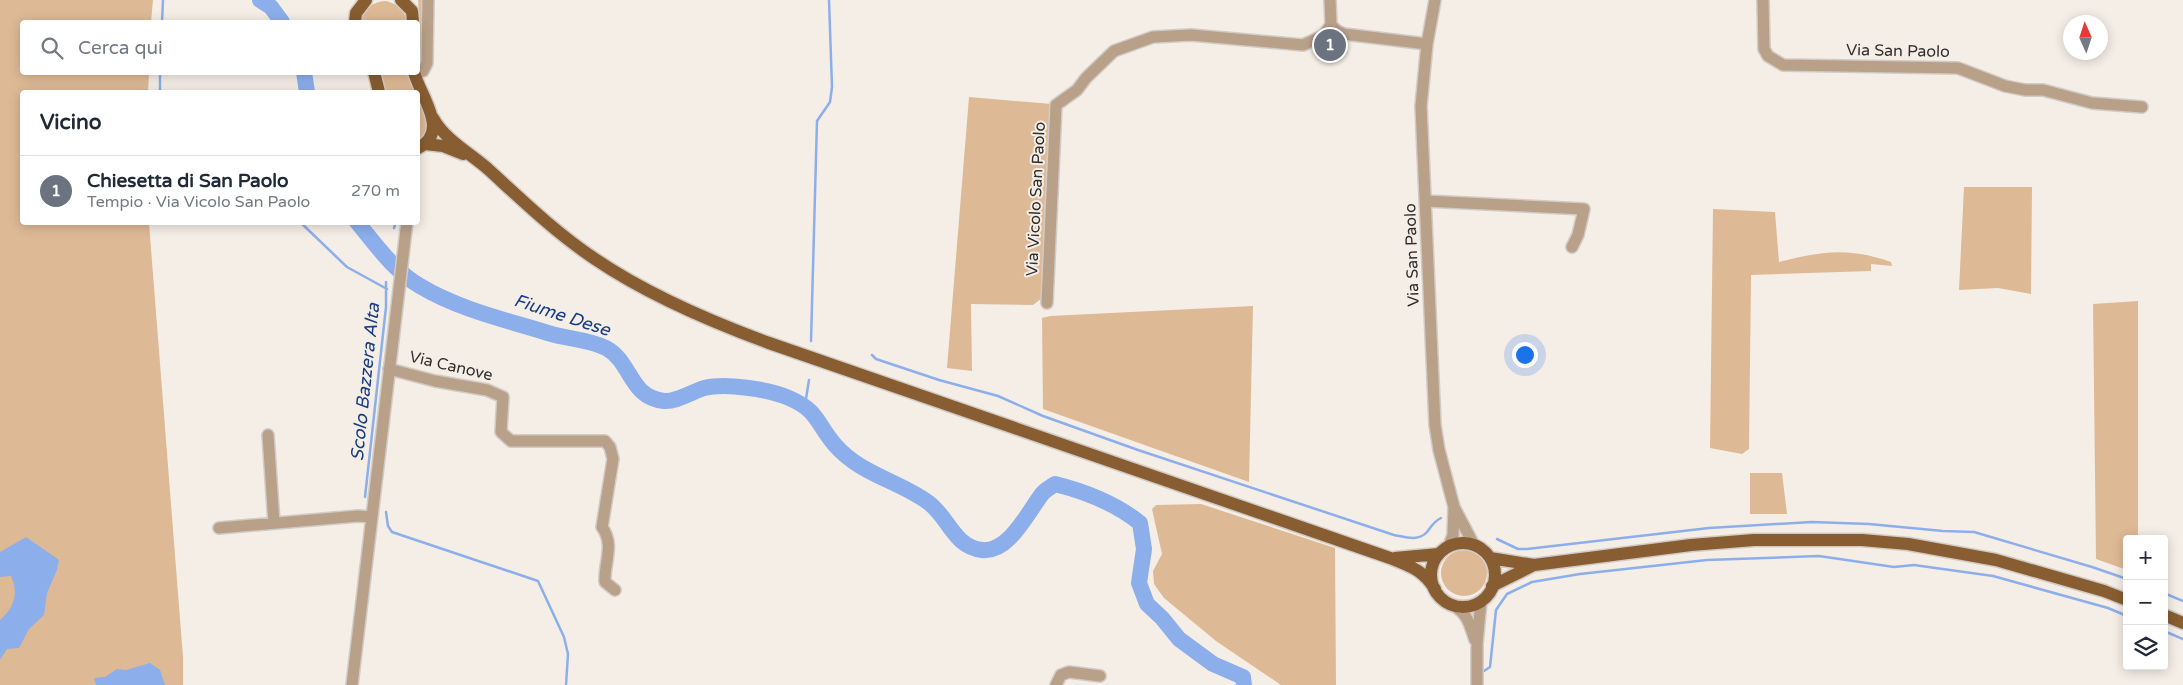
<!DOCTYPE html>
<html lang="it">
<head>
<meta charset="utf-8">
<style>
  body { margin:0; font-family:"Varela Round",sans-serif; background:#f6f6f7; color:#1f2937 }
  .controls { position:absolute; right:15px; bottom:15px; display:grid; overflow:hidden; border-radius:5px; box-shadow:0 2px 12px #0003 }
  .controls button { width:45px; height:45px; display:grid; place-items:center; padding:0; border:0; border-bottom:1px solid #e0e1e3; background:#fff; color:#1f2937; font:25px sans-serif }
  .compass { position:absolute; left:2063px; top:15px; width:45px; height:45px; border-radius:50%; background:#fff; box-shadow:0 2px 12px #0003; rotate:357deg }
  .you { position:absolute; left:1524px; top:354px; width:18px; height:18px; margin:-12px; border:4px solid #fff; border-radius:50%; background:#1a73e8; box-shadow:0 0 0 8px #1a73e833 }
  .badge { display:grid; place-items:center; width:32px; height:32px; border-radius:50%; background:#0b8043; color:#fff; font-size:16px; font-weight:700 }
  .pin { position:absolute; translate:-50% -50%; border:2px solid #fff; box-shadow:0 1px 5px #0006 }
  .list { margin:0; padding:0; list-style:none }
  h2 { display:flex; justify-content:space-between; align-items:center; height:65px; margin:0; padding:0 20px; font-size:21px }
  h2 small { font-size:16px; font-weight:400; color:#747a83 }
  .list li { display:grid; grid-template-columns:32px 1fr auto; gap:15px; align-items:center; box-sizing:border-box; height:70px; padding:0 20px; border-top:1px solid #e0e1e3 }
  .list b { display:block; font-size:19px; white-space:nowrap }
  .list p { margin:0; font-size:16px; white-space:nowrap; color:#747a83 }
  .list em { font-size:16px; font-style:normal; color:#747a83 }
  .icon { flex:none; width:28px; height:28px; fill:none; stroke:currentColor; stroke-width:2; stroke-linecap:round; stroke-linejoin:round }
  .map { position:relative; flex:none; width:2183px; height:685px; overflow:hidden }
  .search { position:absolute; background:#fff; box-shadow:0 2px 12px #0003; left:20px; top:20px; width:400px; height:55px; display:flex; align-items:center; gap:12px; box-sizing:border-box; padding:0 18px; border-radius:5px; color:#747a83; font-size:19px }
  .panel { position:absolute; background:#fff; box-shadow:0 2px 12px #0003; left:20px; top:90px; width:400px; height:135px; border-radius:5px }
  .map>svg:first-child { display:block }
</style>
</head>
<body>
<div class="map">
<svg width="2183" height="685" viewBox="0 0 2183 685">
  <rect width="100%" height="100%" fill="#f5eee7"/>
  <path fill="#deb996" d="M 0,0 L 153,0 L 151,22 L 22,22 L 22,72 L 149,73 L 148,92 L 22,92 L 22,222 L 149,223 L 183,657 L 183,685 L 0,685 Z
    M 418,0 L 423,0 L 423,56 L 421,57 L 418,54 L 420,23 Z
    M 386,1 C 398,4 405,11 407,22 L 361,22 C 364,8 372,2 386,1 Z
    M 382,73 L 408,73 L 414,92 L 386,92 Z
    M 969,97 L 1052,104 L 1042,298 L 1033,305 L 971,304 L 972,371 L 947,368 Z
    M 418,101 C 426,115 433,130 418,142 Z
    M 1964,187 L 2032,187 L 2031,294 L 1998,288 L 1959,290 Z
    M 1713,209 L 1775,212 L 1779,262 C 1823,251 1848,247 1891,262 L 1892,266 L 1871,264 L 1871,271 L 1751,275 L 1749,449 L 1742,454 L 1710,448 Z
    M 2138,301 L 2138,539 L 2127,539 L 2127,570 L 2096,559 L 2093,304 Z
    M 1253,306 L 1249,482 L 1043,409 L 1042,318 L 1050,316 Z
    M 1750,473 L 1782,473 L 1787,514 L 1750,514 Z
    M 1201,504 L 1335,548 L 1336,685 L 1281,685 L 1216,641 L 1164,598 L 1154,584 L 1153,571 L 1162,554 L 1152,509 L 1156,505 Z
    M1441 573a23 23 0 1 1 46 0a23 23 0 1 1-46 0Z"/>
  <path fill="#8caeeb" d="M 26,537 L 59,560 L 57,570 L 47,593 L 44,615 L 29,629 L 19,648 L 7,649 L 0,660 L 0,620 C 14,608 19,593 11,576 L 0,577 L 0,552 Z
    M 150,663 L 160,670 L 165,685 L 96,685 L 94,678 L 105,677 L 117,669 L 126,670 Z"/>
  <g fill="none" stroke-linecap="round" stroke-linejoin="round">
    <path stroke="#8caeeb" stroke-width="2.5" d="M 162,22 L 163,0
      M 160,92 L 160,72
      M 300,222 L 347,267 L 387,289
      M 394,228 L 396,222
      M 811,341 L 817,121 L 830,102 L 832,87 L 829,0
      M 872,355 L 876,359 L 939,380 L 998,396 L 1043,416 L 1138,450 L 1394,535 C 1405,537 1418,542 1427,532 C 1432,526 1433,522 1441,518
      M 805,405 L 809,380
      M 365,497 L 386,307 L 386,282
      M 386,512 L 388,526 L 392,532 L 538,581 L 564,637 L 568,654 L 566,685
      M 1497,539 L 1518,549 L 1527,549 L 1709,528 L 1812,522 L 1869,524 L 1943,531 L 1974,532 L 2092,567 L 2127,579
      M 2164,593 L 2183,601
      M 2164,631 L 2183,639
      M 1484,671 L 1490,667 L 1496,610 L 1507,594 L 1532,582 L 1580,574 L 1707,560 L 1819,556 L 1894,567 L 1914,565 L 1993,576 L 2108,608 L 2127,616"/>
    <path stroke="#8caeeb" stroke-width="16" d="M 260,0 L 271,7 L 282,22
      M 304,72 L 307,92
      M 357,222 C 376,245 394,271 420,286 C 458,309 506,320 548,333 C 567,339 589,339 606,348 C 632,362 629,397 664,401 C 676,402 692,392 704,388 C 726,383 768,389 789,398 C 819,411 816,423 835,445 C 861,475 900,481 929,503 C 949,518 954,547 982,550 C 1009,553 1028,512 1042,494 C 1045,490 1051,487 1055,484 C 1087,492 1115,503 1140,523 L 1144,549 L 1139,583 L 1147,604 L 1162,618 L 1179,639 L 1213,664 L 1243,677 L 1244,685"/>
    <g stroke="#d2cbc5" stroke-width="14">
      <path id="minor" d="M 1435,0 L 1427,44 L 1421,106 L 1435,425 L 1439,450 L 1454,507 L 1474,545
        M 1763,0 L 1764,49 L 1768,56 L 1783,65 L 1958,68 L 2005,86 L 2025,90 L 2043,90 L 2092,103 L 2142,107
        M 1331,25 L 1337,31 L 1344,34 L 1427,44
        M 418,72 L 423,71 L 427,63 L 428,0
        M 1426,201 L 1584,209 L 1578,235 L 1572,247
        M 1047,303 L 1056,105 L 1077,90 L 1086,78 L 1114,51 L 1153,37 L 1191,35 L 1303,45 L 1323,36 L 1331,25 L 1330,0
        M 389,369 L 435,381 L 487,390 L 503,397 L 501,432 L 511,441 L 605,441 L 610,447 L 613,459 L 602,527 C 615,545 604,562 605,582 L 615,590
        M 268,435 L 274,523
        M 219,528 L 358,516 L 371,517
        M 1449,546 L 1453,535 L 1454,507
        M 1453,605 C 1469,615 1469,624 1475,640
        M 352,685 L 407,222
        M 1056,685 L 1061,675 L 1069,672 L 1100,676
        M 1477,685 L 1477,644 L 1481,601"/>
    </g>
    <g stroke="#d2cbc5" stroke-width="15">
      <path id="major" d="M 401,0 L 412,11 L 413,22
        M 355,22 L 356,13 L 366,0
        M 374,72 L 379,92
        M 414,72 C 420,96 451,132 418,148
        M 433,118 C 445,140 470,153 488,169 C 523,201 556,233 595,259 C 648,295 709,321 769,343 L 1390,558 C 1411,567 1422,569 1435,589
        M 425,144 L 443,146 L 463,154
        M1431 575a32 32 0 1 1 64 0a32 32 0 1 1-64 0Z
        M 1395,558 L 1439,554
        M 1490,558 L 1534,565 L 1691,545 L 1754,540 L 1862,540 L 1908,544 L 1996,560 L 2104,591 L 2127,600
        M 1492,586 L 1534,565
        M 2164,615 L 2183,623"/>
    </g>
    <use href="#minor" stroke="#b9a089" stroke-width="11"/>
    <use href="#major" stroke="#885d31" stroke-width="12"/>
  </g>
  <g text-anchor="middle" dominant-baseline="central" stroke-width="4" stroke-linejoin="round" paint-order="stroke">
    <g font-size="16" fill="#312e2c" stroke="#f5eee7">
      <text transform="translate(1898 51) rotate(1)">Via San Paolo</text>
      <text transform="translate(1036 199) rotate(-87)">Via Vicolo San Paolo</text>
      <text transform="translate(1412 255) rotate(-92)">Via San Paolo</text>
      <text transform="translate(451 366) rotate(13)">Via Canove</text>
    </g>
    <g font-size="18" font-style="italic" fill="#183d83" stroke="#f5eee7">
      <text transform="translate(562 315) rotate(18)">Fiume Dese</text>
      <text transform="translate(365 382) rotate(-84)">Scolo Bazzera Alta</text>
    </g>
  </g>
</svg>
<div class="controls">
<button>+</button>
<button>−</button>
<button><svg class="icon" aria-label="layers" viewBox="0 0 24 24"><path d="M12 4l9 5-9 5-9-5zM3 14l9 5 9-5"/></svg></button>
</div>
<svg class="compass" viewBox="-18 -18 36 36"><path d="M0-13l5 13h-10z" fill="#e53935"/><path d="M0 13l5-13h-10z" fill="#747a83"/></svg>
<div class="you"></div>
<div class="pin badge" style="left:1330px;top:45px;background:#6b7280">1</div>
<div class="search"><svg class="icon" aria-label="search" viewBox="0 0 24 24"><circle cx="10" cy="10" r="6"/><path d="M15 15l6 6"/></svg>Cerca qui</div>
<section class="panel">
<h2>Vicino<small></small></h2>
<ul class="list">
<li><span class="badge" style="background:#6b7280">1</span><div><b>Chiesetta di San Paolo</b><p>Tempio · Via Vicolo San Paolo</p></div><em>270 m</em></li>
</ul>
</section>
</div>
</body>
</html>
